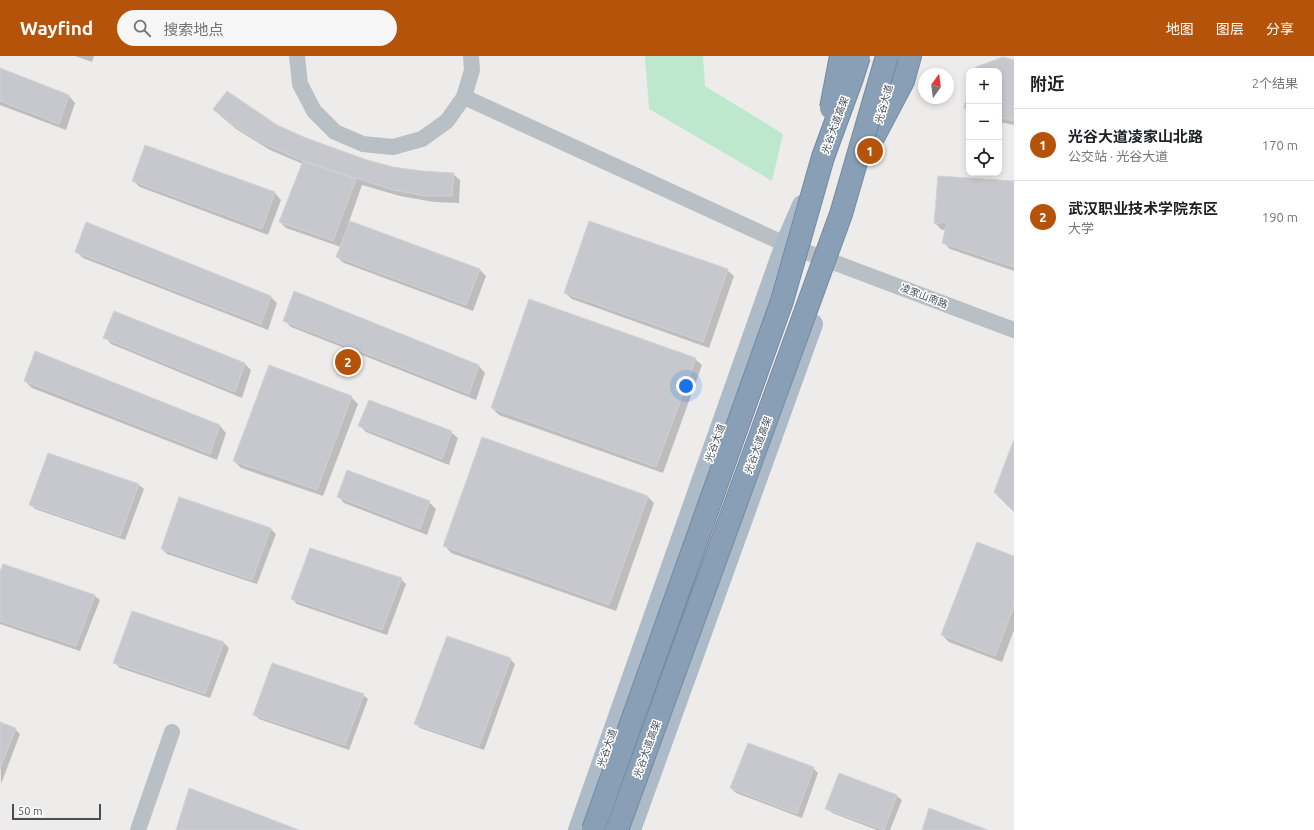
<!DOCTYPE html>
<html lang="zh">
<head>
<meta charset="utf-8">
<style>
  body { margin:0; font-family:Ubuntu,"Noto Sans SC",sans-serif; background:#f6f6f6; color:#202124 }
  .controls { position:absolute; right:12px; top:12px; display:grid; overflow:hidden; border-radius:8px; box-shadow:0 2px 6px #0003 }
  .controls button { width:36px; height:36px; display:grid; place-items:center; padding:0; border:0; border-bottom:1px solid #e0e0e0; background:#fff; color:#202124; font:20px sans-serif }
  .compass { position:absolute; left:918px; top:12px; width:36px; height:36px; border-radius:50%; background:#fff; box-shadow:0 2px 6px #0003; rotate:14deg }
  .scale { position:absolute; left:12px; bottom:10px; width:89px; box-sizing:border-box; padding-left:4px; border:2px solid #464f56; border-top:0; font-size:11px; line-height:14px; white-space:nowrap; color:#464f56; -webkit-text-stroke:3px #fff; paint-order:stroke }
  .you { position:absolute; left:686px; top:330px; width:14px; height:14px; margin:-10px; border:3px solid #fff; border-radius:50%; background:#1a73e8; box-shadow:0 0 0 6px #1a73e833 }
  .badge { display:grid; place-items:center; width:26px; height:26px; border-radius:50%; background:#b45309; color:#fff; font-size:13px; font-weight:700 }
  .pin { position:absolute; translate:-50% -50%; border:2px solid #fff; box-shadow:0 1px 4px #0006 }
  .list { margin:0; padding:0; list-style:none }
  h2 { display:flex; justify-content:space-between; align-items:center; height:52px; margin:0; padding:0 16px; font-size:17px }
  h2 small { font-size:13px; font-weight:400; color:#757577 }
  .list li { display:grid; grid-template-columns:26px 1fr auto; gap:12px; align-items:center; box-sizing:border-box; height:72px; padding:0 16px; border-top:1px solid #e0e0e0 }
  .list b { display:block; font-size:15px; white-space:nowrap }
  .list p { margin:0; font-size:13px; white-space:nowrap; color:#757577 }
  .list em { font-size:13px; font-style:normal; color:#757577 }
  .icon { flex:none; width:22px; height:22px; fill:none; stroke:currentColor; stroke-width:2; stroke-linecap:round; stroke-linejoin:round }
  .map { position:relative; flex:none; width:1014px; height:774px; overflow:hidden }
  header { display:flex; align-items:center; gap:24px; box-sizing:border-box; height:56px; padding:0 20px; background:#b45309; color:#fff }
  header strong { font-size:19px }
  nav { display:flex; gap:22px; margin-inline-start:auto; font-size:14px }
  .search { width:280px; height:36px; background:#f6f6f6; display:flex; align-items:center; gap:10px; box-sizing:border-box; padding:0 14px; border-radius:22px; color:#757577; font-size:15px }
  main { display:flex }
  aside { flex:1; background:#fff }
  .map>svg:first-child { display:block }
</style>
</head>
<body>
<header>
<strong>Wayfind</strong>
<div class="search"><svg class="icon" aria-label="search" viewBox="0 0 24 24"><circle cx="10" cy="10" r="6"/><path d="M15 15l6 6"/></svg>搜索地点</div>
<nav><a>地图</a><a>图层</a><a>分享</a></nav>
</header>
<main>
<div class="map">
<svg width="1014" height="774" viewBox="0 0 1014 774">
  <rect width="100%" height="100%" fill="#eeebeb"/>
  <path fill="#bde8cd" d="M 645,0 L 703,0 L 705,30 L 783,78 L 772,125 L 649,53 Z"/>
  <path fill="#0003" d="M 75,0 L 94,0 L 92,6 Z
    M 1014,5 L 1014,69 L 999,66 L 999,15 L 976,15 Z
    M 0,13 L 69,40 L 75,47 L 66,74 L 0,49 Z
    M 221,60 L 276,70 L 306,82 L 367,105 L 393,112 L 422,116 L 453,118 L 460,124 L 459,147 L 434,146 L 400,140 L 362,129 L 349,166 L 479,213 L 486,220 L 473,255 L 344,207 L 337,201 L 341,191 L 286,172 L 280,166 L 303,108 L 270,94 L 236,73 Z
    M 146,90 L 275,137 L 281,144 L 268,179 L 140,131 L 133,125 Z
    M 1014,126 L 1014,215 L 950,193 L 943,186 L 947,173 L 942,174 L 935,167 Z
    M 76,195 L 270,240 L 277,247 L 268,274 L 83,202 Z
    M 727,214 L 734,220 L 709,292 L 572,243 L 565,237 Z
    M 295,236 L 479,310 L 485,317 L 476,344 L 291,271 L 285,265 Z
    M 105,281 L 245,308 L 251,314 L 242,342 L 111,288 Z
    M 695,303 L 702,309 L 663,417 L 499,359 L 492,352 Z
    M 25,325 L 220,370 L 226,377 L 217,404 L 32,332 Z
    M 351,341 L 358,348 L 323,440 L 241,412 L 234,405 Z
    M 360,370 L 451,376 L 458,382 L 449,409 L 366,376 Z
    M 482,382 L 648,441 L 654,447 L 616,555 L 451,497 L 445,490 Z
    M 48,398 L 139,429 L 144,433 L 125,484 L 35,453 L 30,448 Z
    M 338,440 L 429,446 L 436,453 L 427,479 L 344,447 Z
    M 180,442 L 271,473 L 276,478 L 257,528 L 167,498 L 162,493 Z
    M 1014,501 L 1014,574 L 1002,606 L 949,586 L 942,579 Z
    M 0,519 L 95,540 L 100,544 L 80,595 L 0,568 Z
    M 401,523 L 406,528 L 387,579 L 297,548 L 292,543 Z
    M 224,587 L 229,592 L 210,642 L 120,612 L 115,607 Z
    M 510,603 L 515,608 L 484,694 L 420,672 L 415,667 Z
    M 363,639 L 368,643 L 349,694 L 259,663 L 254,658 Z
    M 0,667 L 15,673 L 20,678 L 1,728 Z
    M 813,712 L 818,717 L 802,762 L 736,737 L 731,732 Z
    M 839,718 L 897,740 L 902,744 L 890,774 L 877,774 L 832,757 L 827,752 Z"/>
  <path fill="#c6c8ce" stroke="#d0d2d6" d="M 1003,1 L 1014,4 L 1014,65 L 999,61 L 999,15 L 975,15 L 976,11 Z
    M 0,12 L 69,39 L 59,68 L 0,45 Z
    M 227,35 L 277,69 L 306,82 L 367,104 L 393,111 L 422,115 L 454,117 L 452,140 L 426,140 L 393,134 L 303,105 L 262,87 L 228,66 L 213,53 Z
    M 969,35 L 969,53 L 964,52 Z
    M 145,89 L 275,136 L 262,173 L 132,125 Z
    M 303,105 L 356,123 L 333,185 L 279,166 Z
    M 938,120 L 1014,125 L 1014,211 L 942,187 L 947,166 L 934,168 Z
    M 350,165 L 480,213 L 466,249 L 336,201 Z
    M 589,165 L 728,213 L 703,286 L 564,237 Z
    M 86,166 L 271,240 L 261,268 L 75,196 Z
    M 294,235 L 479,309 L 469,338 L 283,265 Z
    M 529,243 L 696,302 L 656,411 L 491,352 Z
    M 114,255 L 245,307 L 235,336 L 103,282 Z
    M 35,295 L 220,369 L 210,398 L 24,325 Z
    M 269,309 L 352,340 L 317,434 L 233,405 Z
    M 369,344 L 452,375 L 442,403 L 358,370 Z
    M 482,381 L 648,440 L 609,549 L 443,490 Z
    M 1014,383 L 1014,456 L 994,436 Z
    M 48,397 L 139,428 L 120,480 L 29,449 Z
    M 347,414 L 430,445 L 420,473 L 337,441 Z
    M 179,441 L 271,472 L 252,524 L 161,493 Z
    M 977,486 L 1014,500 L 1014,550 L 995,600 L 941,579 Z
    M 310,492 L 402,522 L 382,574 L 291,543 Z
    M 3,508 L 95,539 L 76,590 L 0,565 L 0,516 Z
    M 132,555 L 224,586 L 205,638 L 113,607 Z
    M 447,580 L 511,602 L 479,690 L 414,668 Z
    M 272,607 L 364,638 L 345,689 L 253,659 Z
    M 0,666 L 16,672 L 0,713 Z
    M 748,687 L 814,711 L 797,758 L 730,732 Z
    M 839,717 L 897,739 L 884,774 L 825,753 Z
    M 189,732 L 299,774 L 176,774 Z
    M 929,752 L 988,774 L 922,774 Z"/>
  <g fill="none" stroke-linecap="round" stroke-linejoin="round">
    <g stroke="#738aa1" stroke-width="24">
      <path id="highway" d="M 874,80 L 903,25 L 910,0"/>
    </g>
    <path stroke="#b8c0c6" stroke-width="16" d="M 297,0 L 300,28 L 314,55 L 335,76 L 363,88 L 393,91 L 422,83 L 447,65 L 464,41 L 472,14 L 471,0
      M 464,41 L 785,188 L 1014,274
      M 138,774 L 172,676"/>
    <path stroke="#adbbc8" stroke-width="20" d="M 578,774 L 785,188 L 802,149
      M 631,774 L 813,268"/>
    <use href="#highway" stroke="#889fb6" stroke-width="22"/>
    <g stroke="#738aa1" stroke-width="24" stroke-linecap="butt">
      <path id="highway-bridge" d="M 831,52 L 841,0
        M 593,774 L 782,245 L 823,101 L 852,22 L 859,0
        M 617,774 L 841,158 L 887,0"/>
    </g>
    <use href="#highway-bridge" stroke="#889fb6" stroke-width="22"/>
  </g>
  <g text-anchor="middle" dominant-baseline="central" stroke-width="3" stroke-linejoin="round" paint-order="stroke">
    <g font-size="10" fill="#464f56" stroke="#fff">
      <text transform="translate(884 48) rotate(-74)">光谷大道</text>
      <text transform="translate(835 69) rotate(-70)">光谷大道高架</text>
      <text transform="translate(924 240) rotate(21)">凌家山南路</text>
      <text transform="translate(715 387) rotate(-70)">光谷大道</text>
      <text transform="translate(758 389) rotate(-70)">光谷大道高架</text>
      <text transform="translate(607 692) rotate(-71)">光谷大道</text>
      <text transform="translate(647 693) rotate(-70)">光谷大道高架</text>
    </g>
  </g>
</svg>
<div class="controls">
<button>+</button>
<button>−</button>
<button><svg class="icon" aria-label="locate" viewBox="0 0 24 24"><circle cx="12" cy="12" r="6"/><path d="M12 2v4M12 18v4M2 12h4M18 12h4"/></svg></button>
</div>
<svg class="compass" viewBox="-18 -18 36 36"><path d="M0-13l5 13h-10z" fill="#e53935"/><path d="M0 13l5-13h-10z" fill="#757577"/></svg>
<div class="scale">50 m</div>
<div class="you"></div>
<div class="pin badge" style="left:870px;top:95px">1</div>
<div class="pin badge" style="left:348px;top:306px">2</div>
</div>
<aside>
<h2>附近<small>2个结果</small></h2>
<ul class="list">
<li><span class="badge">1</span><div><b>光谷大道凌家山北路</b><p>公交站 · 光谷大道</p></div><em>170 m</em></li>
<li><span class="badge">2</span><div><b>武汉职业技术学院东区</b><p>大学</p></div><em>190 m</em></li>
</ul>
</aside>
</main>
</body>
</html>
